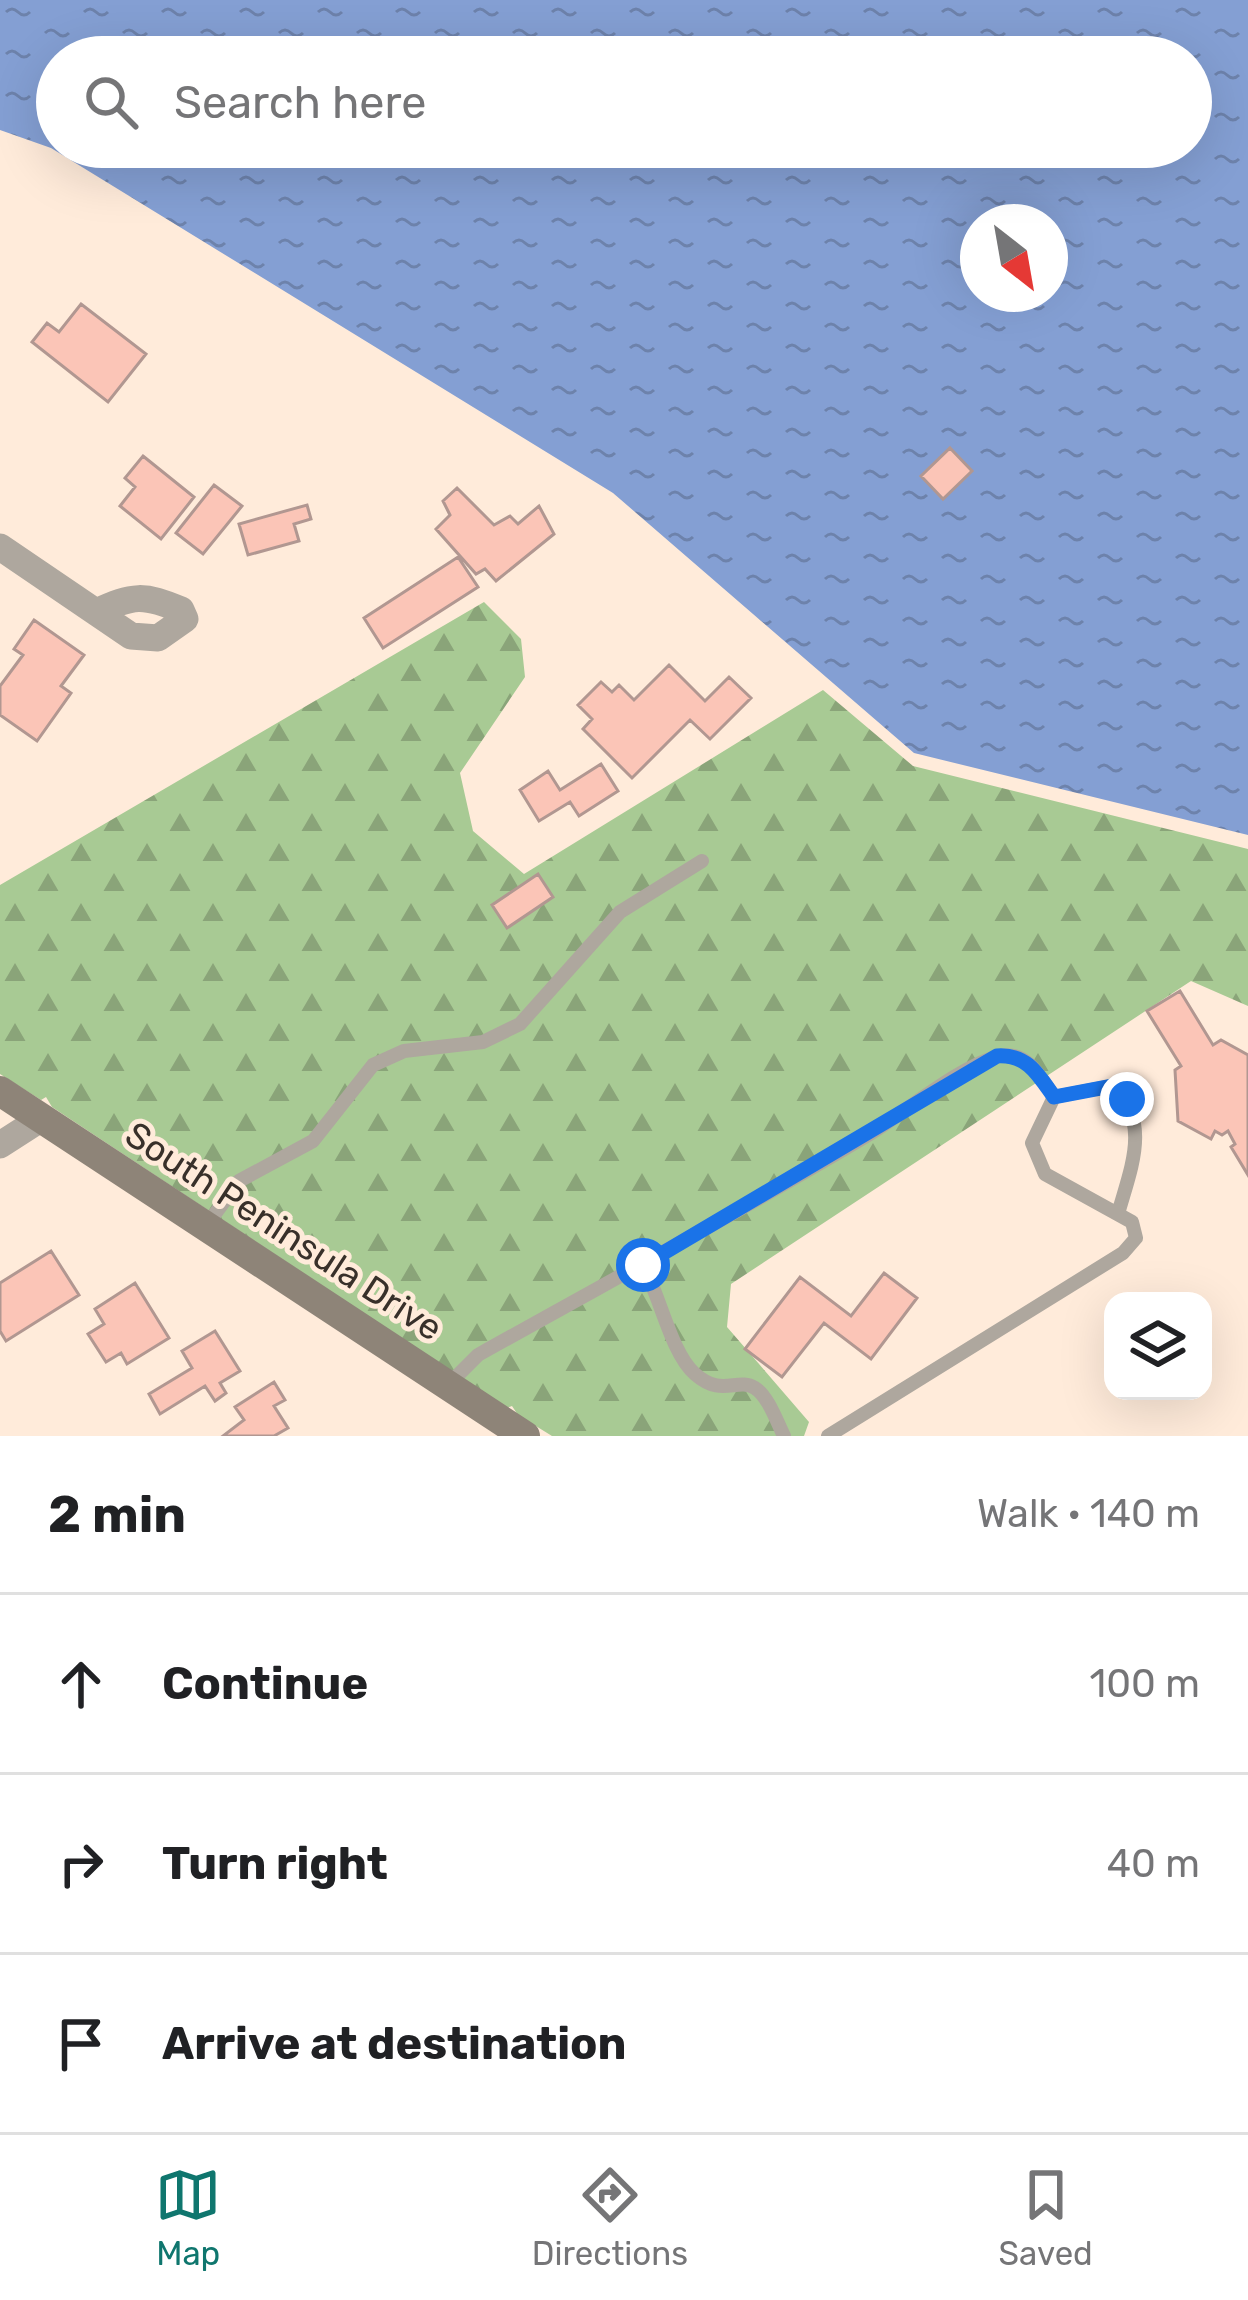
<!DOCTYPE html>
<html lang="en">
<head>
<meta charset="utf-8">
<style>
  body { margin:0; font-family:Rubik,sans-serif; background:#f2f2f2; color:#202124 }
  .controls { position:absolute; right:36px; bottom:36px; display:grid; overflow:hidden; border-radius:24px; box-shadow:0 12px 48px #0002 }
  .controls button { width:108px; height:108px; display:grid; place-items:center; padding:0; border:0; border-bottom:3px solid #e0e0e0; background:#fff; color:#202124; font:60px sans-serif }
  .compass { position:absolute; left:960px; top:204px; width:108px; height:108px; border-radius:50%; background:#fff; box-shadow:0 12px 48px #0002; rotate:149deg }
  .stop { position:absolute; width:36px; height:36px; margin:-27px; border:9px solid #1a73e8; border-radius:50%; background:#fff }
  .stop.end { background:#1a73e8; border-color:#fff; box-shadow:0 3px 12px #0008 }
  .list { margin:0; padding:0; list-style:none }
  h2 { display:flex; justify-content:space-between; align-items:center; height:156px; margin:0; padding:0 48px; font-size:51px }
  h2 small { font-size:39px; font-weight:400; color:#757577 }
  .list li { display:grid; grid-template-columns:78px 1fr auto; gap:36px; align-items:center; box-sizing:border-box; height:180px; padding:0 48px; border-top:3px solid #e0e0e0 }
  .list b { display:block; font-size:45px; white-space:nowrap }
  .list em { font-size:39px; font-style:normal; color:#757577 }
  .icon { flex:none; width:66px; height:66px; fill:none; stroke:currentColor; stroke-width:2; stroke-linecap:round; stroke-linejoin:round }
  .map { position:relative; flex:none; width:1248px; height:1436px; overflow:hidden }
  .search { position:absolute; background:#fff; box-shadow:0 12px 48px #0002; left:36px; right:36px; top:36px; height:132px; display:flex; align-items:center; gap:30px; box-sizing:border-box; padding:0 42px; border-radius:66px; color:#757577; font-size:45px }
  .sheet { height:696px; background:#fff }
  nav { display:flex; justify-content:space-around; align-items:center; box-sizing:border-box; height:168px; border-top:3px solid #e0e0e0; background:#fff; font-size:33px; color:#757577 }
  nav a { display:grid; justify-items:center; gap:6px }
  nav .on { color:#0f766e }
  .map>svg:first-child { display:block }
</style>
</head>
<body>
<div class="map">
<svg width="1248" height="1436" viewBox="0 0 1248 1436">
  <defs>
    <pattern id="forest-firs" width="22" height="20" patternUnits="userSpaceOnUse" patternTransform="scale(3)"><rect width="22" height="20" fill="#a8ca94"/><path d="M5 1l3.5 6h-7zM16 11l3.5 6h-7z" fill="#8aa479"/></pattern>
    <pattern id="water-ripples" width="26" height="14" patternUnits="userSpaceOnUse" patternTransform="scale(3)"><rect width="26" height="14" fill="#849fd3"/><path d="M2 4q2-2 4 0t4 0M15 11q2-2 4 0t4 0" fill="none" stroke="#6d82ab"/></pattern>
  </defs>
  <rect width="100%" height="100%" fill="#ffebda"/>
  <path fill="url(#forest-firs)" d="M 484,602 L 521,639 L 525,677 L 460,773 L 473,831 L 524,874 L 823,690 L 913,766 L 1248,849 L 1248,1006 L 1191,981 L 731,1284 L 727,1327 L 809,1422 L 804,1436 L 552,1436 L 518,1415 L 512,1406 L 507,1408 L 52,1107 L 46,1097 L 41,1100 L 0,1074 L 0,885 Z"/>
  <path fill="url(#water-ripples)" fill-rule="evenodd" d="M 0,0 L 1248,0 L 1248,835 L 914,753 L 613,493 L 51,148 L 0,130 ZM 57,57 L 1191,57 L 1191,147 L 57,147 ZM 978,222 L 1050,222 L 1050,294 L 978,294 Z"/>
  <path fill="#fbc5b7" stroke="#b19791" stroke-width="3" d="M 81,304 L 146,354 L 108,402 L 32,342 L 47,323 L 59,332 Z
    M 950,448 L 972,471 L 943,499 L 921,476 Z
    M 143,456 L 194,497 L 161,539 L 120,506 L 135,487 L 125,478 Z
    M 214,485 L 242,506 L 203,554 L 176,533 Z
    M 457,488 L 494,525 L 510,516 L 518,524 L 539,506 L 554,534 L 496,581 L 485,569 L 476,574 L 436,529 L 450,515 L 443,501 Z
    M 307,505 L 311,519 L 294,524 L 299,541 L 248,555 L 239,524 Z
    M 458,557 L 478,587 L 383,648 L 364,618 Z
    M 34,620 L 84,655 L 61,686 L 71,693 L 37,741 L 0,715 L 0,686 L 23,655 L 14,649 Z
    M 669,665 L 705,701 L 729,677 L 751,698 L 710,739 L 690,720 L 632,778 L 583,729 L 592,719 L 578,705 L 601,682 L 612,692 L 619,685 L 634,700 Z
    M 601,764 L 618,791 L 579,816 L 570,802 L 539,821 L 520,790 L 548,771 L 560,790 Z
    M 538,874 L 553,897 L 507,928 L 492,905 Z
    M 1180,991 L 1213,1045 L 1221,1040 L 1248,1055 L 1248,1175 L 1231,1147 L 1235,1144 L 1228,1131 L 1222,1135 L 1215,1131 L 1211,1139 L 1178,1121 L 1175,1070 L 1181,1066 L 1147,1011 Z
    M 51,1251 L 79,1295 L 6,1341 L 0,1331 L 0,1283 Z
    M 884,1273 L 917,1298 L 871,1359 L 824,1323 L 782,1377 L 745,1349 L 800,1277 L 851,1316 Z
    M 135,1283 L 169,1338 L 127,1364 L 121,1353 L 106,1362 L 88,1334 L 104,1324 L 95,1309 Z
    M 215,1331 L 240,1371 L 220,1383 L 226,1393 L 215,1401 L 205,1386 L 160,1414 L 149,1394 L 192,1368 L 182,1351 Z
    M 274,1382 L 285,1400 L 274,1406 L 288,1428 L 274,1436 L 223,1436 L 244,1420 L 235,1407 Z"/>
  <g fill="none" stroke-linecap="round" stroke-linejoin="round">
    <path stroke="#aea79e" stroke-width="14" d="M 1054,1097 L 1111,1086 C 1153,1120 1130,1170 1118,1214
      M 206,1226 L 239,1181 L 313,1141 L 373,1065 L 404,1051 L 483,1042 L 520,1024 L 620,912 L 702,861
      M 643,1265 C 660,1296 671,1353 695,1374 C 722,1398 737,1377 755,1388 C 768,1396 777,1422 784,1436
      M 448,1385 L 478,1355 C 608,1282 739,1212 868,1135 C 903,1114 962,1064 1000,1056 C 1027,1050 1041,1078 1054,1097 L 1032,1143 L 1045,1174 L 1132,1222 L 1136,1238 L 1123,1253 L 828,1436"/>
    <path stroke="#aea79e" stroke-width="27" d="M 0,547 L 131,636 L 158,638 L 185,619 L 181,610 C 144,594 133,595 96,612
      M 0,1145 L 42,1118"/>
    <path stroke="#8e8478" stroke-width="30" d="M 0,1091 L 525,1436"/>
  </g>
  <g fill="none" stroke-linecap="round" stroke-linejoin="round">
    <path stroke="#1a73e8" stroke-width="15" d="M 643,1265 L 997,1056 C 1027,1054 1038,1074 1054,1097 L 1112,1086 L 1127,1099"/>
  </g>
  <g text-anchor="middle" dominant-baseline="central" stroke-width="10" stroke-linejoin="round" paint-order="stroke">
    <g font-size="36" fill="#38302a" stroke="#ffebda">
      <text transform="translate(284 1231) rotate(33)">South Peninsula Drive</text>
    </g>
  </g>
</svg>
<div class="controls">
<button><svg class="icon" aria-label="layers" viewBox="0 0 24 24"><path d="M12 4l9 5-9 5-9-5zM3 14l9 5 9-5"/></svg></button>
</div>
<svg class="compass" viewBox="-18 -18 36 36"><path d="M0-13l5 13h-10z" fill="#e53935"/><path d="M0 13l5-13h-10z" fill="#757577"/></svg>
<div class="stop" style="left:643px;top:1265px"></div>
<div class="stop end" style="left:1127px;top:1099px"></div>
<div class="search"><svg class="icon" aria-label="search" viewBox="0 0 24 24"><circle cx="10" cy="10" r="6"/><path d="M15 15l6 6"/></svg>Search here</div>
</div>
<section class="sheet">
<h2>2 min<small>Walk · 140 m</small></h2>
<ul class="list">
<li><svg class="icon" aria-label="ahead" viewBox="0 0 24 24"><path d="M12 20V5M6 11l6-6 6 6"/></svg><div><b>Continue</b></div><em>100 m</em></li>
<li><svg class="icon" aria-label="right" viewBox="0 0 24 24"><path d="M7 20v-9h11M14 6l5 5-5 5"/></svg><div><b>Turn right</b></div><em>40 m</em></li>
<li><svg class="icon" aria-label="arrive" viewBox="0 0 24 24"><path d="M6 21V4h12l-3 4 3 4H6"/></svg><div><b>Arrive at destination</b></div></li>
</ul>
</section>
<nav>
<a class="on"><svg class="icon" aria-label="map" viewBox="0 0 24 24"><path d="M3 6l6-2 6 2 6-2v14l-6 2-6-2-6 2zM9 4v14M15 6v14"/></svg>Map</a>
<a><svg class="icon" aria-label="directions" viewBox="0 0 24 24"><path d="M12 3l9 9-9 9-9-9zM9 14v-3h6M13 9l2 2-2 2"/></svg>Directions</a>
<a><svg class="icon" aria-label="saved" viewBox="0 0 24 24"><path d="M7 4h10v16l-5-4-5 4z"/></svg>Saved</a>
</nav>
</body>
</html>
